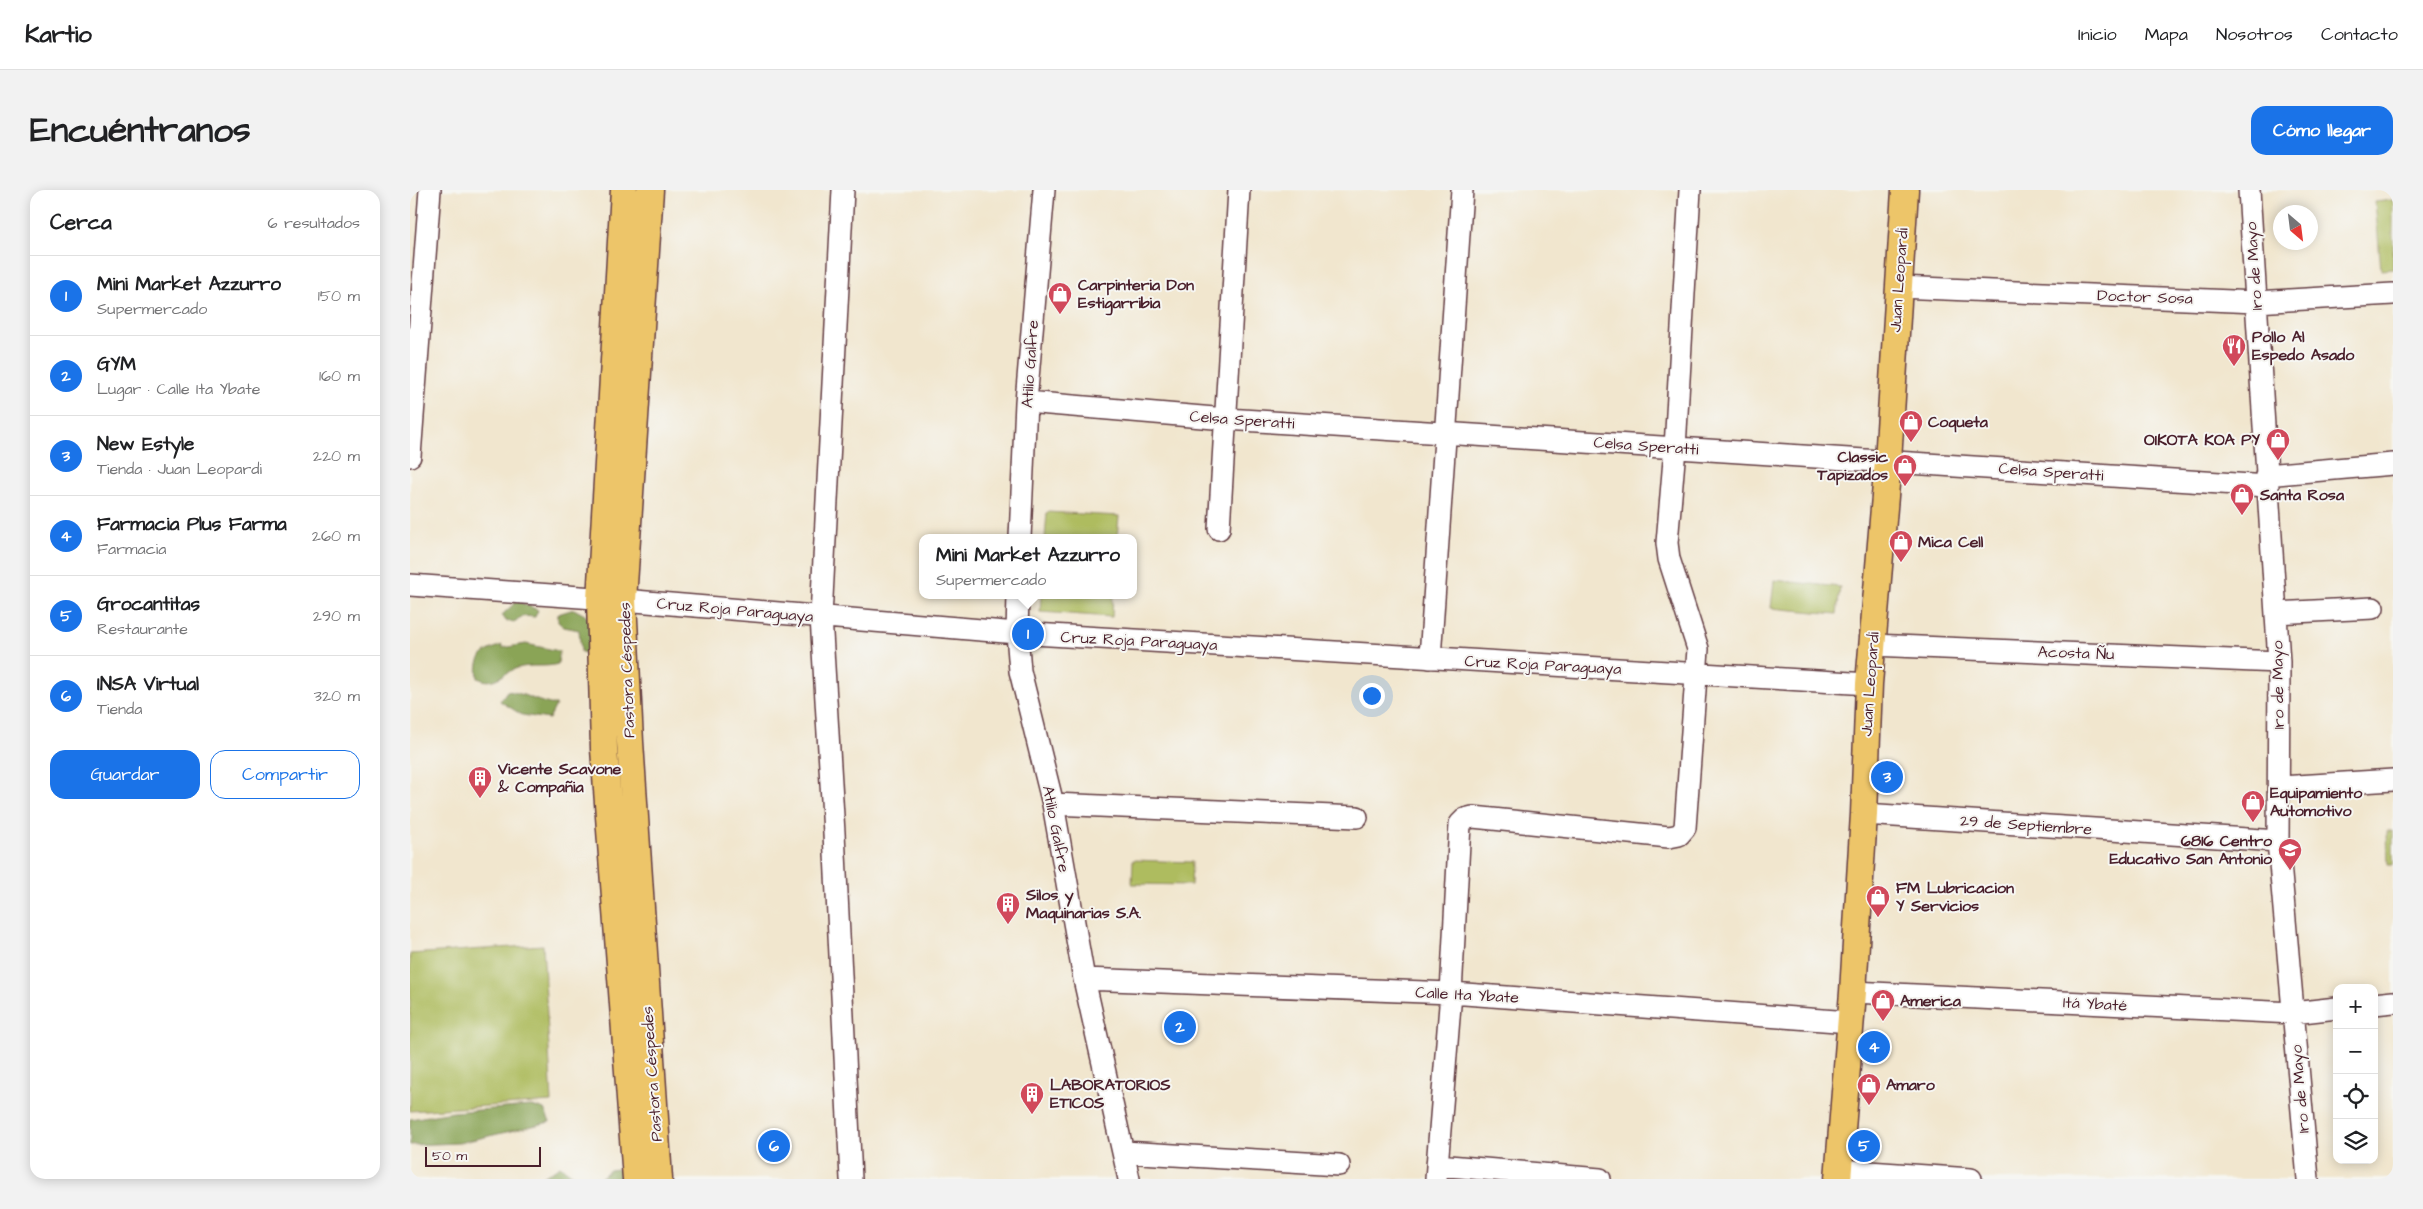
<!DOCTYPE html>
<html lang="es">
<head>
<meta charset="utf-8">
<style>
  body { margin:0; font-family:"Architects Daughter",sans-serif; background:#f2f2f2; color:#202124 }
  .controls { position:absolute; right:15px; bottom:15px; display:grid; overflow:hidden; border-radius:10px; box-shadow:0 2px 12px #0003 }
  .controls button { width:45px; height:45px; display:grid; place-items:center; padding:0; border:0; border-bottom:1px solid #e0e0e0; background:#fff; color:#202124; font:25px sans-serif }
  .compass { position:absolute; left:1863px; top:15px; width:45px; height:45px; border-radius:50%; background:#fff; box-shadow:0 2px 12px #0003; rotate:152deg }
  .scale { position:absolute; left:15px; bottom:12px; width:116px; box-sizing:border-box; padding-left:5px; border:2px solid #4a1f2b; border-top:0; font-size:14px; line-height:18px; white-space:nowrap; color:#4a1f2b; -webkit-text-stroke:4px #f6f6f2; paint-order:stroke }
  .you { position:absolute; left:961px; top:505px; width:18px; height:18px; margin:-12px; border:4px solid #fff; border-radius:50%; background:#1a73e8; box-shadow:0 0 0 8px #1a73e833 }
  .badge { display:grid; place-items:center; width:32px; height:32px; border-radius:50%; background:#1a73e8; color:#fff; font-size:16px; font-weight:700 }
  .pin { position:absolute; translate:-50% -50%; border:2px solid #fff; box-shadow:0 1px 5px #0006 }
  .popup { position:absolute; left:509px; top:344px; width:218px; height:65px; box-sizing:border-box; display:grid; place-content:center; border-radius:10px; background:#fff; filter:drop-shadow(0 1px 4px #0005); font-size:16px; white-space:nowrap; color:#757577 }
  .popup b { font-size:19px; color:#202124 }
  .popup::after { content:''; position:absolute; left:50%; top:100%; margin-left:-10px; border:10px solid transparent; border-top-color:#fff }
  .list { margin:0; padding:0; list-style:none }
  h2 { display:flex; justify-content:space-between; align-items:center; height:65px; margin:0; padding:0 20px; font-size:21px }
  h2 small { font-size:16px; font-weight:400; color:#757577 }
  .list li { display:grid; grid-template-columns:32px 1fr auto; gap:15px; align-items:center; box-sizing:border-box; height:80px; padding:0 20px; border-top:1px solid #e0e0e0 }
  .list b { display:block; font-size:19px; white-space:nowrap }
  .list p { margin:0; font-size:16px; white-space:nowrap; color:#757577 }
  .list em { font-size:16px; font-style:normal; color:#757577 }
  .actions { display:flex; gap:10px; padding:15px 20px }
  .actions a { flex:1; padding:11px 0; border:1px solid #1a73e8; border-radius:15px; text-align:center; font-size:18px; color:#1a73e8 }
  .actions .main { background:#1a73e8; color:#fff }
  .icon { flex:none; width:28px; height:28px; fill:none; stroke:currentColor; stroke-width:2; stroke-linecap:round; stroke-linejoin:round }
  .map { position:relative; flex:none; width:1983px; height:989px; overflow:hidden; border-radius:15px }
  header { display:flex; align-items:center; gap:30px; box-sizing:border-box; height:70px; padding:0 25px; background:#fff; border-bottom:1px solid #e0e0e0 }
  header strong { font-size:24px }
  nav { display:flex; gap:28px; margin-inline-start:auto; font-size:18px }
  .intro { display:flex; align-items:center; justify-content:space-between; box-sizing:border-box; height:120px; padding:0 30px }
  h1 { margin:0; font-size:35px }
  .button { padding:12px 22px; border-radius:15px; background:#1a73e8; color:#fff; font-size:18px; font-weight:700 }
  main { display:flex; gap:30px; padding:0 30px }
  aside { flex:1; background:#fff; border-radius:15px; box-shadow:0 2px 12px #0003 }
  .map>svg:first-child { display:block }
</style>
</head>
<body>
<header>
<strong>Kartio</strong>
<nav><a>Inicio</a><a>Mapa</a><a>Nosotros</a><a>Contacto</a></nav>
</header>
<div class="intro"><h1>Encuéntranos</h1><a class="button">Cómo llegar</a></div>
<main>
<aside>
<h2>Cerca<small>6 resultados</small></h2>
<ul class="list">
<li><span class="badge">1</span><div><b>Mini Market Azzurro</b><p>Supermercado</p></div><em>150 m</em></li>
<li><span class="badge">2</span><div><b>GYM</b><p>Lugar · Calle Ita Ybate</p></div><em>160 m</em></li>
<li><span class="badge">3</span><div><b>New Estyle</b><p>Tienda · Juan Leopardi</p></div><em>220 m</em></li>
<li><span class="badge">4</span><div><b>Farmacia Plus Farma</b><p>Farmacia</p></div><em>260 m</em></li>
<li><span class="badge">5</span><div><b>Grocantitas</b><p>Restaurante</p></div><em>290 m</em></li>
<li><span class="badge">6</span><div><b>INSA Virtual</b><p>Tienda</p></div><em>320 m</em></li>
</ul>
<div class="actions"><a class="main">Guardar</a><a>Compartir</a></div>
</aside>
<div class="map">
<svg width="1983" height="989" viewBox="0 0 1983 989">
  <rect width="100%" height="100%" fill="#f6f6f2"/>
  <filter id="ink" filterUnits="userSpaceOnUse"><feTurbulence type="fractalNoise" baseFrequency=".02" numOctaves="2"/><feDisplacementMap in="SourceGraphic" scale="10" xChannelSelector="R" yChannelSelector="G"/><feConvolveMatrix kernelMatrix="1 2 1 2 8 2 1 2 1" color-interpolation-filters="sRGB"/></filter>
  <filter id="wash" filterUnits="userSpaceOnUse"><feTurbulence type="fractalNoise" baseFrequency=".0096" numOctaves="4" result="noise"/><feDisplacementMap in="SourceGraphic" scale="20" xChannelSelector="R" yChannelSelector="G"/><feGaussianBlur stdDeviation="1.12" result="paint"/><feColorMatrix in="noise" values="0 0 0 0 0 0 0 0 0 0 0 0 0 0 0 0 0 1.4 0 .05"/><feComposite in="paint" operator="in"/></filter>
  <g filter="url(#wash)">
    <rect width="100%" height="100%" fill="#f1e6ce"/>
    <path fill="#aebc5f" stroke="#7c6e45" d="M 1983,10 L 1983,79 L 1971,80 L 1965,12 Z
      M 637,322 L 709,326 L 707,348 L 635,348 Z
      M 1364,390 L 1430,397 L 1427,424 L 1361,418 Z
      M 631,405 L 703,405 L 702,427 L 630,422 Z
      M 1977,641 L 1983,641 L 1983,675 L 1978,675 Z
      M 723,670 L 782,672 L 781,695 L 722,694 Z
      M 133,755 L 142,912 L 0,921 L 0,764 Z"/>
    <path fill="#8aa456" stroke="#6a6240" d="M 107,411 L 128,420 L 125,427 L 113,426 L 104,432 L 96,431 L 92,425 Z
      M 164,419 L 175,425 L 182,433 L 181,464 L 171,462 L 169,440 L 154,437 L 148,432 L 148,424 Z
      M 116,454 L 149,461 L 148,474 C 135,478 121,474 108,478 C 93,482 85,497 68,488 C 65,466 73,462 92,455 L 92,458 Z
      M 97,501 C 115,503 128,513 146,515 L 139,529 L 112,525 L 90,511 Z
      M 121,916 L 134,919 L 140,932 L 49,953 L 0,955 L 0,929 L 43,922 Z
      M 150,976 L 162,984 L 164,989 L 130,989 Z
      M 206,979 L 212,982 L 214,989 L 189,989 L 200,980 Z"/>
  </g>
  <g filter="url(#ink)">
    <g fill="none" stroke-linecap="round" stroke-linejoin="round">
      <g stroke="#633d43" stroke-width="24">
        <path id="minor" d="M 433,0 L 411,427 L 424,643 L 441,989
          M 1839,0 L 1869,472 L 1868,651 L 1898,989
          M 1488,97 L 1846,112 L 1983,104
          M 616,212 L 816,229 L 1857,296
          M 0,266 L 20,0
          M 1856,285 L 1983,274
          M 809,339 L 829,0
          M 610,348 L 616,212 L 634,0
          M 0,395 L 213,410 L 607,443 L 1459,494
          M 608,405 L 607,443 L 610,481 L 643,614 L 674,789 L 719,989
          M 1866,423 L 1963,418
          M 1462,455 L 1869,472
          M 1020,468 L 1052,0
          M 1870,597 L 1983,590
          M 643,614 L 947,627
          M 1454,624 L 1868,651
          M 674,789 L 1041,803 L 1440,832
          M 1443,802 L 1883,823 L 1927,818
          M 1964,814 L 1983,812
          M 714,962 L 929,975
          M 1027,975 L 1190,989
          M 1429,980 L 1561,989
          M 1026,989 L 1041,803 L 1050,634 L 1055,629 L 1063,627 L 1259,647 L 1269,645 L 1275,638 L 1288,459 L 1259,369 L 1257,353 L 1265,258 L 1280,0"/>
      </g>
      <g stroke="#633d43" stroke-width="29">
        <path id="major" d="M 214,0 L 190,410 L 194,559 L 226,989
          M 240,0 L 213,410 L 220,552 L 249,989
          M 1428,989 L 1443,802 L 1454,624 L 1459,494 L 1478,271 L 1495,0"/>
      </g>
      <use href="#minor" stroke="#fff" stroke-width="21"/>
      <use href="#major" stroke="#edc569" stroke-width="26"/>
    </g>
  </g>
  <defs>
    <g id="shop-pin" transform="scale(1.25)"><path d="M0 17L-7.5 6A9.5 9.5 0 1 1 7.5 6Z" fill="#d1495b" stroke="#f6f6f2"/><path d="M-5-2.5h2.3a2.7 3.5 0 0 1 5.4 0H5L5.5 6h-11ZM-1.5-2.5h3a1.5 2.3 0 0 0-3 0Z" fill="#fff"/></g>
    <g id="restaurant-pin" transform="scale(1.25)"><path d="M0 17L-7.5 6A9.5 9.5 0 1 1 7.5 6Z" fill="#d1495b" stroke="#f6f6f2"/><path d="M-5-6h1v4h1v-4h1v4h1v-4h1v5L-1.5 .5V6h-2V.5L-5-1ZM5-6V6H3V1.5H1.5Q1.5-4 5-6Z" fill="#fff"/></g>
    <g id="building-pin" transform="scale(1.25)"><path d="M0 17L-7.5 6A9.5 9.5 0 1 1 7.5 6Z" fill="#d1495b" stroke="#f6f6f2"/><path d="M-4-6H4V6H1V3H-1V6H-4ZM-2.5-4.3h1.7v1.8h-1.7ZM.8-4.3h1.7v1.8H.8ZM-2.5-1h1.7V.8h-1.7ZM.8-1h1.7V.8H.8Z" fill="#fff"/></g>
    <g id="school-pin" transform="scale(1.25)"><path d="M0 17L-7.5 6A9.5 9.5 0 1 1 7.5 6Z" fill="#d1495b" stroke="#f6f6f2"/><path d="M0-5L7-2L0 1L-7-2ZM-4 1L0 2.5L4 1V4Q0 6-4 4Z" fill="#fff"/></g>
  </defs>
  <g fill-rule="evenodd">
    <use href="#shop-pin" x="650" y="104"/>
    <use href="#restaurant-pin" x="1824" y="156"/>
    <use href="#shop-pin" x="1501" y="232"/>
    <use href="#shop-pin" x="1868" y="250"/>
    <use href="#shop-pin" x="1495" y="276"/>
    <use href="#shop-pin" x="1832" y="305"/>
    <use href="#shop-pin" x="1491" y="352"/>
    <use href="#building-pin" x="70" y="588"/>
    <use href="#shop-pin" x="1843" y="612"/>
    <use href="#school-pin" x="1880" y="660"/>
    <use href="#shop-pin" x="1468" y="707"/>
    <use href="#building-pin" x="598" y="714"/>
    <use href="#shop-pin" x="1473" y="811"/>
    <use href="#shop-pin" x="1459" y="895"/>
    <use href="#building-pin" x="622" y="904"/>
  </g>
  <g text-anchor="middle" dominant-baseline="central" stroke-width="4" stroke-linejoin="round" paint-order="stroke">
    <g font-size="16" fill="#4a1f2b" stroke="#f6f6f2">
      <text transform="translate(1844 76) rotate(-94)">1ro de Mayo</text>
      <text transform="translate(1489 90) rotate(-86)">Juan Leopardi</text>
      <text transform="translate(1735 107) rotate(2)">Doctor Sosa</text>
      <text transform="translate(620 174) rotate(-86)">Atilio Galfre</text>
      <text transform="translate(832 230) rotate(4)">Celsa Speratti</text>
      <text transform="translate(1236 256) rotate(4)">Celsa Speratti</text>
      <text transform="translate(1641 282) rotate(4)">Celsa Speratti</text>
      <text transform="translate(325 420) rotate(5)">Cruz Roja Paraguaya</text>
      <text transform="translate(729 451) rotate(3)">Cruz Roja Paraguaya</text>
      <text transform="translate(1666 463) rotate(2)">Acosta Ñu</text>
      <text transform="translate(1133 475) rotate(3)">Cruz Roja Paraguaya</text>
      <text transform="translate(217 480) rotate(-92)">Pastora Céspedes</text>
      <text transform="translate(1460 494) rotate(-86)">Juan Leopardi</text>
      <text transform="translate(1868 495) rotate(-91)">1ro de Mayo</text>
      <text transform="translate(1616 635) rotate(4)">29 de Septiembre</text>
      <text transform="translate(646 639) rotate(79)">Atilio Galfre</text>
      <text transform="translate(1057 805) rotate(3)">Calle Ita Ybate</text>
      <text transform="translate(1685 814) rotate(3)">Itá Ybaté</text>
      <text transform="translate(242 884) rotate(-94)">Pastora Céspedes</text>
      <text transform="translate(1890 899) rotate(-95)">1ro de Mayo</text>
    </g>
    <g font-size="16" font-weight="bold" fill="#4a1f2b" stroke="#f6f6f2" text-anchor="start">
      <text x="668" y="95">Carpinteria Don<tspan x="668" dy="18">Estigarribia</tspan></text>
      <text x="1842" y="147">Pollo Al<tspan x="1842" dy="18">Espedo Asado</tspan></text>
      <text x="1518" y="232">Coqueta</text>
      <text x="1850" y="250" text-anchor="end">OIKOTA KOA PY</text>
      <text x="1478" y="267" text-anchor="end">Classic<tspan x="1478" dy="18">Tapizados</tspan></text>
      <text x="1850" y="305">Santa Rosa</text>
      <text x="1508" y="352">Mica Cell</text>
      <text x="88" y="579">Vicente Scavone<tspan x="88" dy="18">&amp; Compañia</tspan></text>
      <text x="1860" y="603">Equipamiento<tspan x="1860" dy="18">Automotivo</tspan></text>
      <text x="1862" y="651" text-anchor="end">6816 Centro<tspan x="1862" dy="18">Educativo San Antonio</tspan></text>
      <text x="1486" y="698">FM Lubricacion<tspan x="1486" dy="18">Y Servicios</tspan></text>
      <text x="616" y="705">Silos y<tspan x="616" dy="18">Maquinarias S.A.</tspan></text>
      <text x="1490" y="811">America</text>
      <text x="640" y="895">LABORATORIOS<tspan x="640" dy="18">ETICOS</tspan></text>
      <text x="1476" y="895">Amaro</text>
    </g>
  </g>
</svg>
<div class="controls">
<button>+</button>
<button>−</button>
<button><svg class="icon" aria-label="locate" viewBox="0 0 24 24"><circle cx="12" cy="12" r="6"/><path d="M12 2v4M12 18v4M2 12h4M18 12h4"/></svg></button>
<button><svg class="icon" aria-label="layers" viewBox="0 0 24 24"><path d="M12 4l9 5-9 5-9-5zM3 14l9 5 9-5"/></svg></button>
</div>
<svg class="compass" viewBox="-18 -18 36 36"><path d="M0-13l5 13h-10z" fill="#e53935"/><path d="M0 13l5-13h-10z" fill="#757577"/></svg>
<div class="scale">50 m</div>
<div class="you"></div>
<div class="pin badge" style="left:618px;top:444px">1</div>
<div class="popup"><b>Mini Market Azzurro</b>Supermercado</div>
<div class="pin badge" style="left:770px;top:837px">2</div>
<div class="pin badge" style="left:1477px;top:587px">3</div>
<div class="pin badge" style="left:1464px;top:857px">4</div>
<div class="pin badge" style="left:1454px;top:956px">5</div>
<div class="pin badge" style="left:364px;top:956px">6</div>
</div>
</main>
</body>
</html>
